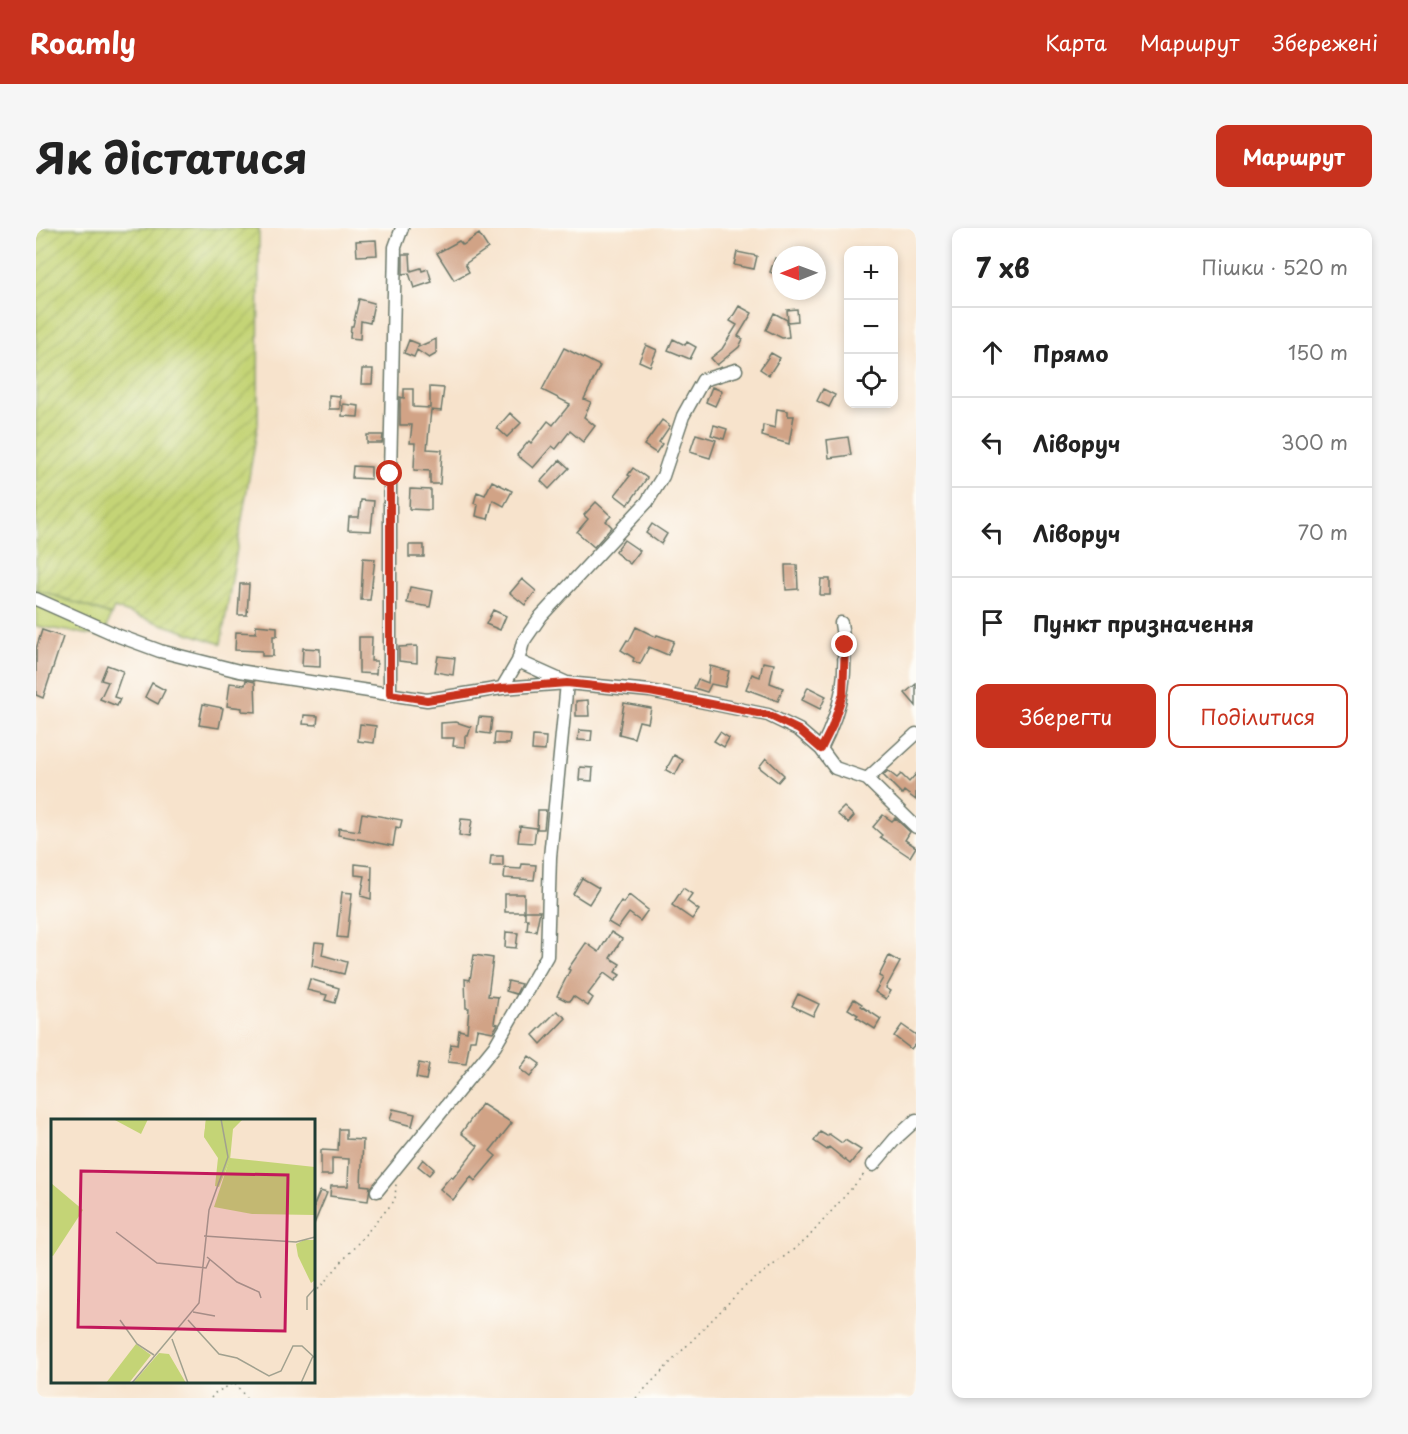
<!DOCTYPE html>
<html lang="uk">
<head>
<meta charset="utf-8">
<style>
  body { margin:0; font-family:"Playpen Sans",sans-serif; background:#f6f6f6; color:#222 }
  .controls { position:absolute; right:18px; top:18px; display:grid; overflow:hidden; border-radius:12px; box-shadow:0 3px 9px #0003 }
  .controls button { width:54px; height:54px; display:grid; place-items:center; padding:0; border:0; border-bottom:2px solid #e0e0e0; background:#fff; color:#222; font:30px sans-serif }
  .compass { position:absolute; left:736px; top:18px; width:54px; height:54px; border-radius:50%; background:#fff; box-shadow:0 3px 9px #0003; rotate:269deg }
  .stop { position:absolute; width:18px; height:18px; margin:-14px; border:4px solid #c8321e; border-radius:50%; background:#fff }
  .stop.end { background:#c8321e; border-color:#fff; box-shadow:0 2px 6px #0008 }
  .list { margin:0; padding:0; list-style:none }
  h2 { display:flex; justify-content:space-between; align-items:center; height:78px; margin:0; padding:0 24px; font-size:26px }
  h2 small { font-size:20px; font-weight:400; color:#767676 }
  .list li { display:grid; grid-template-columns:39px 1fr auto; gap:18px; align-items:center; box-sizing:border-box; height:90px; padding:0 24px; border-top:2px solid #e0e0e0 }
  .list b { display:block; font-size:22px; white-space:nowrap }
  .list em { font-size:20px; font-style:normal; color:#767676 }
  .actions { display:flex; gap:12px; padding:18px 24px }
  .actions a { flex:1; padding:14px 0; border:2px solid #c8321e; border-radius:12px; text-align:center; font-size:21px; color:#c8321e }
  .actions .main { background:#c8321e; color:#fff }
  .icon { flex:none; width:33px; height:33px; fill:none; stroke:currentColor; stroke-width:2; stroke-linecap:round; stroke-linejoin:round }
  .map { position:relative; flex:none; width:880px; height:1170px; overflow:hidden; border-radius:12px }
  header { display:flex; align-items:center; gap:36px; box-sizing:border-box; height:84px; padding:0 30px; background:#c8321e; color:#fff }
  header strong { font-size:28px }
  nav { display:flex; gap:33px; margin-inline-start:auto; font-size:21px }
  .intro { display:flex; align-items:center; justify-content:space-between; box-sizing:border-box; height:144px; padding:0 36px }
  h1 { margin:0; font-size:42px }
  .button { padding:15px 27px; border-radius:12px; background:#c8321e; color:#fff; font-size:21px; font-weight:700 }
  main { display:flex; gap:36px; padding:0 36px }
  aside { flex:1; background:#fff; border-radius:12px; box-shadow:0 3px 9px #0003 }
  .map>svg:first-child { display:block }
</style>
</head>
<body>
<header>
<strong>Roamly</strong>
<nav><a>Карта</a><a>Маршрут</a><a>Збережені</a></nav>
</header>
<div class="intro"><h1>Як дістатися</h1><a class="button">Маршрут</a></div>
<main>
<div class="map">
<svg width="880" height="1170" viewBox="0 0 880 1170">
  <defs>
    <pattern id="garden-furrows" width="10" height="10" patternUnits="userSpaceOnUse" patternTransform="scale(1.5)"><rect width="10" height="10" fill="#c4d476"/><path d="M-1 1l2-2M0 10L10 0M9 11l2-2" fill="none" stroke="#a8b767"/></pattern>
  </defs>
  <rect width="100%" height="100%" fill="#fdfcf7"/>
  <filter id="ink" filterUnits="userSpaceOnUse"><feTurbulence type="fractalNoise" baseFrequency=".0167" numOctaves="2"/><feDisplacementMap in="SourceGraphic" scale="12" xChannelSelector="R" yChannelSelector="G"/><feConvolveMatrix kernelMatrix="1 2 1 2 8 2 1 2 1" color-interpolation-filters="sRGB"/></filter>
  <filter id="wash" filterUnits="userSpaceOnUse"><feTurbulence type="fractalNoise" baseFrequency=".008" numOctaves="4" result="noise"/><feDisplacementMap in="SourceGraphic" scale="24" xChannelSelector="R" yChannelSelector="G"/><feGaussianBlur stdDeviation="1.35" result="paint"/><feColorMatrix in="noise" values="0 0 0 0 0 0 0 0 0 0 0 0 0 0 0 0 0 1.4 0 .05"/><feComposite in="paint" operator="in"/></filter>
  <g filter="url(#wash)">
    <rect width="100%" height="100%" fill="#f7e3cc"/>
    <path fill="#c4d476" stroke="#728855" stroke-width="1.5" d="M 0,361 L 75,387 L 68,409 L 0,398 Z"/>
    <path fill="url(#garden-furrows)" stroke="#728855" stroke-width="1.5" d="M 0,0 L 223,0 L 222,196 L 185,416 L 78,380 L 75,387 L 0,361 Z"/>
    <g id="blocks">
      <path fill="#d1a386" d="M 443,6 L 452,20 L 429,36 L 433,44 L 418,52 L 401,25 L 423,13 L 427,17 Z
        M 340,12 L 341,27 L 321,28 L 320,13 Z
        M 701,24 L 721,28 L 718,41 L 698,37 Z
        M 367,26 L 374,26 L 375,43 L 385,40 L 386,43 L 392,41 L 396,54 L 378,60 L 373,45 L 367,46 Z
        M 739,30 L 745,32 L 743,48 L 734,44 Z
        M 323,71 L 338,75 L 334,95 L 325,93 L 324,111 L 314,110 L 315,98 L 317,98 Z
        M 703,78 L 716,85 L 702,108 L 707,111 L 703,119 L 681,137 L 675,130 L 686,121 L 701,97 L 694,93 Z
        M 761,81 L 762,93 L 752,94 L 751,82 Z
        M 738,85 L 751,92 L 753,109 L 746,110 L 730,102 Z
        M 400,111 L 400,126 L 393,130 L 381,122 L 378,129 L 368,125 L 373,112 L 383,116 L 382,119 Z
        M 637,111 L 649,117 L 651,114 L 660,119 L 654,131 L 632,122 Z
        M 610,117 L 621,122 L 614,138 L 603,133 Z
        M 528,120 L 564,138 L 548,171 L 555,174 L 548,189 L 559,198 L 547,214 L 534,203 L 520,221 L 516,218 L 497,240 L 481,227 L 493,213 L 495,215 L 512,193 L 517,197 L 534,176 L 506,162 Z
        M 735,125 L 744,130 L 733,147 L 724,141 Z
        M 326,141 L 337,141 L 336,156 L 325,156 Z
        M 394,159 L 408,160 L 405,183 L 395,182 L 391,221 L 406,222 L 404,256 L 394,256 L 394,243 L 378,242 L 379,215 L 374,215 L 376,197 L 364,197 L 364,169 L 368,170 L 368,161 L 377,161 L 377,179 L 394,180 Z
        M 676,159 L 686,163 L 679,178 L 670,174 Z
        M 787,161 L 799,167 L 793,179 L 781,173 Z
        M 293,167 L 304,168 L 304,181 L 293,181 Z
        M 307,176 L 323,178 L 322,189 L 306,188 Z
        M 741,181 L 752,183 L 752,188 L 758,188 L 753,216 L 726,208 L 727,197 L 739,200 Z
        M 474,185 L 485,195 L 471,209 L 461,200 Z
        M 626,192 L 634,198 L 623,214 L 626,216 L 620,225 L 608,217 Z
        M 678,197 L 691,201 L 688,211 L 675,207 Z
        M 660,206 L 680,212 L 674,230 L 654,224 Z
        M 331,207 L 347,207 L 346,215 L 331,215 Z
        M 812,209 L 815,227 L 793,230 L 791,212 Z
        M 524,232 L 533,240 L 513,261 L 505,253 Z
        M 317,238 L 335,239 L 335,251 L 316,250 Z
        M 597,240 L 611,250 L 592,277 L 579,267 L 594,248 L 592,247 Z
        M 456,253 L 476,263 L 468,278 L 457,272 L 452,291 L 440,288 L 442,277 L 438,275 L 441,264 L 449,267 Z
        M 374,261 L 395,262 L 395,282 L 373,281 Z
        M 325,272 L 338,273 L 335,303 L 312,302 L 313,289 L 323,289 Z
        M 560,274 L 575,288 L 570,293 L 576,299 L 558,319 L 541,304 L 552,291 L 548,287 Z
        M 616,296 L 631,306 L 625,316 L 610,305 Z
        M 588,312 L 604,323 L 594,336 L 579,324 Z
        M 373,317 L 388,317 L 388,329 L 373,329 Z
        M 327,330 L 339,331 L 334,372 L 325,372 Z
        M 749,337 L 761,337 L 762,361 L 750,362 Z
        M 486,351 L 500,363 L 489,377 L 474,365 Z
        M 785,351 L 794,351 L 794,367 L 784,367 Z
        M 204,356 L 213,356 L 211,387 L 202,387 Z
        M 374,359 L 397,363 L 394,379 L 371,375 Z
        M 457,382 L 470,388 L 464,402 L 450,396 Z
        M 220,397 L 241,399 L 241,408 L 237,408 L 237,428 L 226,428 L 226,423 L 199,422 L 200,404 L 220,405 Z
        M 600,399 L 620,409 L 621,407 L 638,413 L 632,427 L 613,419 L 604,436 L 597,433 L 598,430 L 585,422 L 591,412 L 593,413 Z
        M 6,402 L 27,409 L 7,470 L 0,467 L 0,421 Z
        M 323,409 L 336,409 L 335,433 L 341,433 L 340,446 L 323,445 Z
        M 381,418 L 381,435 L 363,433 L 363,419 Z
        M 267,420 L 284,421 L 284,439 L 266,438 Z
        M 402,428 L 419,430 L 417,447 L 399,444 Z
        M 727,434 L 738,436 L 734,455 L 747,460 L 742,473 L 710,461 L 716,446 L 724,449 Z
        M 71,437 L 87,443 L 78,469 L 84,471 L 81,478 L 64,471 L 72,454 L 65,452 Z
        M 674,438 L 693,443 L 689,459 L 675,456 L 671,464 L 658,460 L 662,451 L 672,455 Z
        M 210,452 L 219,454 L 220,484 L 206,483 L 206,480 L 191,478 L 194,455 L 209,457 Z
        M 116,455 L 129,462 L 122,476 L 109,469 Z
        M 880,456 L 880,478 L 869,465 Z
        M 772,459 L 790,468 L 784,481 L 766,472 Z
        M 552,472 L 553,488 L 540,488 L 540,473 Z
        M 588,475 L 615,480 L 612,495 L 603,493 L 598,510 L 583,506 Z
        M 167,476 L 187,480 L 183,500 L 163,497 Z
        M 268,487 L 282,488 L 281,497 L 267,496 Z
        M 443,489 L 456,490 L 454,506 L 441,504 Z
        M 420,494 L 435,499 L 432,508 L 429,508 L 429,519 L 417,518 L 418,510 L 405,510 L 405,495 Z
        M 324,496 L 340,498 L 338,515 L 322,513 Z
        M 543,502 L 556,503 L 555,513 L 542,512 Z
        M 684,504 L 693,510 L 688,519 L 678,513 Z
        M 459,505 L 474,506 L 473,516 L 458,516 Z
        M 497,508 L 510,509 L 509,523 L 496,522 Z
        M 638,527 L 647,532 L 639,547 L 630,542 Z
        M 730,530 L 748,547 L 742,554 L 723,539 Z
        M 544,539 L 557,540 L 556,553 L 543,552 Z
        M 852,543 L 861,550 L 865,546 L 873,554 L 880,546 L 880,572 L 868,563 L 866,566 L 847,547 Z
        M 808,579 L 818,588 L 812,595 L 801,586 Z
        M 502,582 L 510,582 L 508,601 L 501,601 Z
        M 326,585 L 366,592 L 364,600 L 360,599 L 357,618 L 302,607 L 303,600 L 323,603 Z
        M 847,587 L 856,593 L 859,590 L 874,604 L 869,612 L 880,619 L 874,629 L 844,609 L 846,607 L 837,599 Z
        M 425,591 L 436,592 L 433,609 L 423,607 Z
        M 484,598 L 500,600 L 498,615 L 482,614 Z
        M 455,628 L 467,628 L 467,638 L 454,638 Z
        M 319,636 L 336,638 L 335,671 L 325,668 L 329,648 L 319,647 Z
        M 486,636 L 500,637 L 498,652 L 468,650 L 469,640 L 485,641 Z
        M 546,650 L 563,660 L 553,676 L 537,666 Z
        M 647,660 L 656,666 L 651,673 L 663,682 L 656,691 L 636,677 Z
        M 306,664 L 316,665 L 311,710 L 301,709 Z
        M 469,666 L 488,666 L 488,684 L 469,684 Z
        M 593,667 L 612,682 L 604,693 L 593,685 L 582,700 L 572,694 L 585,673 L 587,675 Z
        M 489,683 L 504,683 L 500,703 L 491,702 L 492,691 L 489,691 Z
        M 470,704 L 482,705 L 480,720 L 469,719 Z
        M 575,704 L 586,711 L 574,730 L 584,736 L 579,744 L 584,747 L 579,753 L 568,745 L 552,766 L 557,770 L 552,778 L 537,768 L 534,773 L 531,773 L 521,768 L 534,742 L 532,741 L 550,715 L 563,724 Z
        M 279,714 L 288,715 L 286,727 L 311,734 L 308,746 L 276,738 Z
        M 438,727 L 457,730 L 452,768 L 462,769 L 458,795 L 462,796 L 457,804 L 441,801 L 439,812 L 434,812 L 430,836 L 412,834 L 415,816 L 421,817 L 423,802 L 431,804 L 433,780 L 430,780 L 429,751 L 434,752 Z
        M 853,728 L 864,734 L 850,760 L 855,763 L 850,771 L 839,764 L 847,750 L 843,748 Z
        M 274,751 L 303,760 L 299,775 L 289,772 L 291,767 L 271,762 Z
        M 472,753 L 485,756 L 480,766 L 470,763 Z
        M 762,766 L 783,776 L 777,788 L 756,778 Z
        M 818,771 L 826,776 L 825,778 L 845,791 L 839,801 L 820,789 L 822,787 L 812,781 Z
        M 521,783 L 530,790 L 505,816 L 497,807 Z
        M 866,797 L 880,807 L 880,815 L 875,821 L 858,808 Z
        M 493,828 L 504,836 L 494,849 L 484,841 Z
        M 383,835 L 393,837 L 390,852 L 380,850 Z
        M 446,876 L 476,895 L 454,923 L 460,928 L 439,953 L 435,949 L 417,972 L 404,961 L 415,948 L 417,950 L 442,918 L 425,905 Z
        M 357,881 L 379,886 L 376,898 L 354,892 Z
        M 303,901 L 310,901 L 310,911 L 327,912 L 325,957 L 334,958 L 332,973 L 294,968 L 295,958 L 312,958 L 313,931 L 296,930 L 296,947 L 285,947 L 285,922 L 302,923 Z
        M 784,904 L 791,908 L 793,906 L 806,915 L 809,912 L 825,922 L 814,936 L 793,919 L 791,922 L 778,913 Z
        M 387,931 L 398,941 L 393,947 L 382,938 Z
        M 284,963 L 291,965 L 278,996 L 278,977 Z"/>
    </g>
  </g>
  <g filter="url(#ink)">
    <use href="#blocks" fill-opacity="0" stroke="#6b7769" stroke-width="1.5"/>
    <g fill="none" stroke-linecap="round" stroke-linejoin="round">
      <g stroke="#6b7769" stroke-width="15">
        <path id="street" d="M 0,371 L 83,408 L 124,423 L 203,443 L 391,472 L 466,460 L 531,455 L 614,463 L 732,487 L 763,502 L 785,521 L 799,540 L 831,551 L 880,599
          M 466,460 L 482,433 L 487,414 L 505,388 L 611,274 L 627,248 L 647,188 L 667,152 L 700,142
          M 354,466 L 354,246 L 359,19 L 366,0
          M 785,521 C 807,478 813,443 805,395
          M 831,551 L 880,506
          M 837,937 L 859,911 L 880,892
          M 341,963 L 459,818 L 511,728 L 514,629 L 531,455 L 482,433"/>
      </g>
      <path stroke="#6b7769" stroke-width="1.5" stroke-dasharray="1.5 4.5" stroke-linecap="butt" d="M 278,1066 L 359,972 L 360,956
        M 199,1155 L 210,1170
        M 175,1170 L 179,1165 L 200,1154
        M 600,1170 L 707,1060 L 770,1012 L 830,944"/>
      <use href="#street" stroke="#fff" stroke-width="12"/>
    </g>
  </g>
  <g fill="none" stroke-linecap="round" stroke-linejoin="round" filter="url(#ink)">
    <path stroke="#c8321e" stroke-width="8" d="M 354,246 L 354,466 L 391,472 L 466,460 L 531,455 L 614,464 L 732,487 L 763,502 L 785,521 L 796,499 L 807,466 L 809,417"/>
  </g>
  <g transform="translate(15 891)">
    <rect width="264" height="264" fill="#f7e3cc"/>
    <path d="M 155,0 L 192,0 L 182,10 L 179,41 L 168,68 L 164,67 L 167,39 L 153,18 ZM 253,121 L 264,121 L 264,161 L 260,164 L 247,137 L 245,125 Z" fill="#c4d476"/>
    <path d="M 155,0 L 168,0 L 171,24 L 153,18 ZM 85,225 L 100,236 L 78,264 L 55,264 Z" fill="#c4d476"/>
    <path d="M 62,0 L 97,0 L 90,15 ZM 179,39 L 264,48 L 264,96 L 201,95 L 163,88 ZM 0,64 L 32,91 L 2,137 L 0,136 ZM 108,234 L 118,235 L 135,264 L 82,264 Z" fill="#c4d476"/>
    <path fill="none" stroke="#a1a18f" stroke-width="1.5" d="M 65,113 L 106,144 L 155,149 L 159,140M 153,117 L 245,123 L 264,118M 156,138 L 186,163 L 208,173 L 210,179M 256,191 L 256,178 L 264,169M 142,193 L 164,197M 69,201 L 86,225 L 103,236M 137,201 L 168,235 L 186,239 L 218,257 L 230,252 L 242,227 L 251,227 L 264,239M 121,220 L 137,264M 81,264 L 148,184 L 158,91 L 177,38 L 170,0M 250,264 L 262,237"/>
    <path fill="#c2185b" fill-opacity="0.15" stroke="#c2185b" stroke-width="3" d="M 30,52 L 237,56 L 234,212 L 27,208 Z"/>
    <rect width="264" height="264" fill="none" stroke="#1f3d34" stroke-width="3"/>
  </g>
</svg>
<div class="controls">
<button>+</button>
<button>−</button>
<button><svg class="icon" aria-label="locate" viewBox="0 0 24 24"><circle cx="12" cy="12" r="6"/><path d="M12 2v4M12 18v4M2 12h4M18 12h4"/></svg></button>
</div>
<svg class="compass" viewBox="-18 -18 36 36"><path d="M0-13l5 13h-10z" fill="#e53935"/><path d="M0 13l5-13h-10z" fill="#767676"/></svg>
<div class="stop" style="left:354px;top:246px"></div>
<div class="stop end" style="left:809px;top:417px"></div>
</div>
<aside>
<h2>7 хв<small>Пішки · 520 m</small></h2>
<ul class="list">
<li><svg class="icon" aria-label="ahead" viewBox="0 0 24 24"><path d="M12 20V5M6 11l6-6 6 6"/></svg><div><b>Прямо</b></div><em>150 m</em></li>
<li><svg class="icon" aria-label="left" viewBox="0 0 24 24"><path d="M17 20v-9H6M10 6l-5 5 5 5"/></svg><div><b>Ліворуч</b></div><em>300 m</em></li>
<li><svg class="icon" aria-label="left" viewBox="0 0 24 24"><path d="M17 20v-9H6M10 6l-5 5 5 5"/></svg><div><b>Ліворуч</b></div><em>70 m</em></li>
<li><svg class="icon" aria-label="arrive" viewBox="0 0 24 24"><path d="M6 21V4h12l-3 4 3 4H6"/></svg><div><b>Пункт призначення</b></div></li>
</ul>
<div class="actions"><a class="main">Зберегти</a><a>Поділитися</a></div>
</aside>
</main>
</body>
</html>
